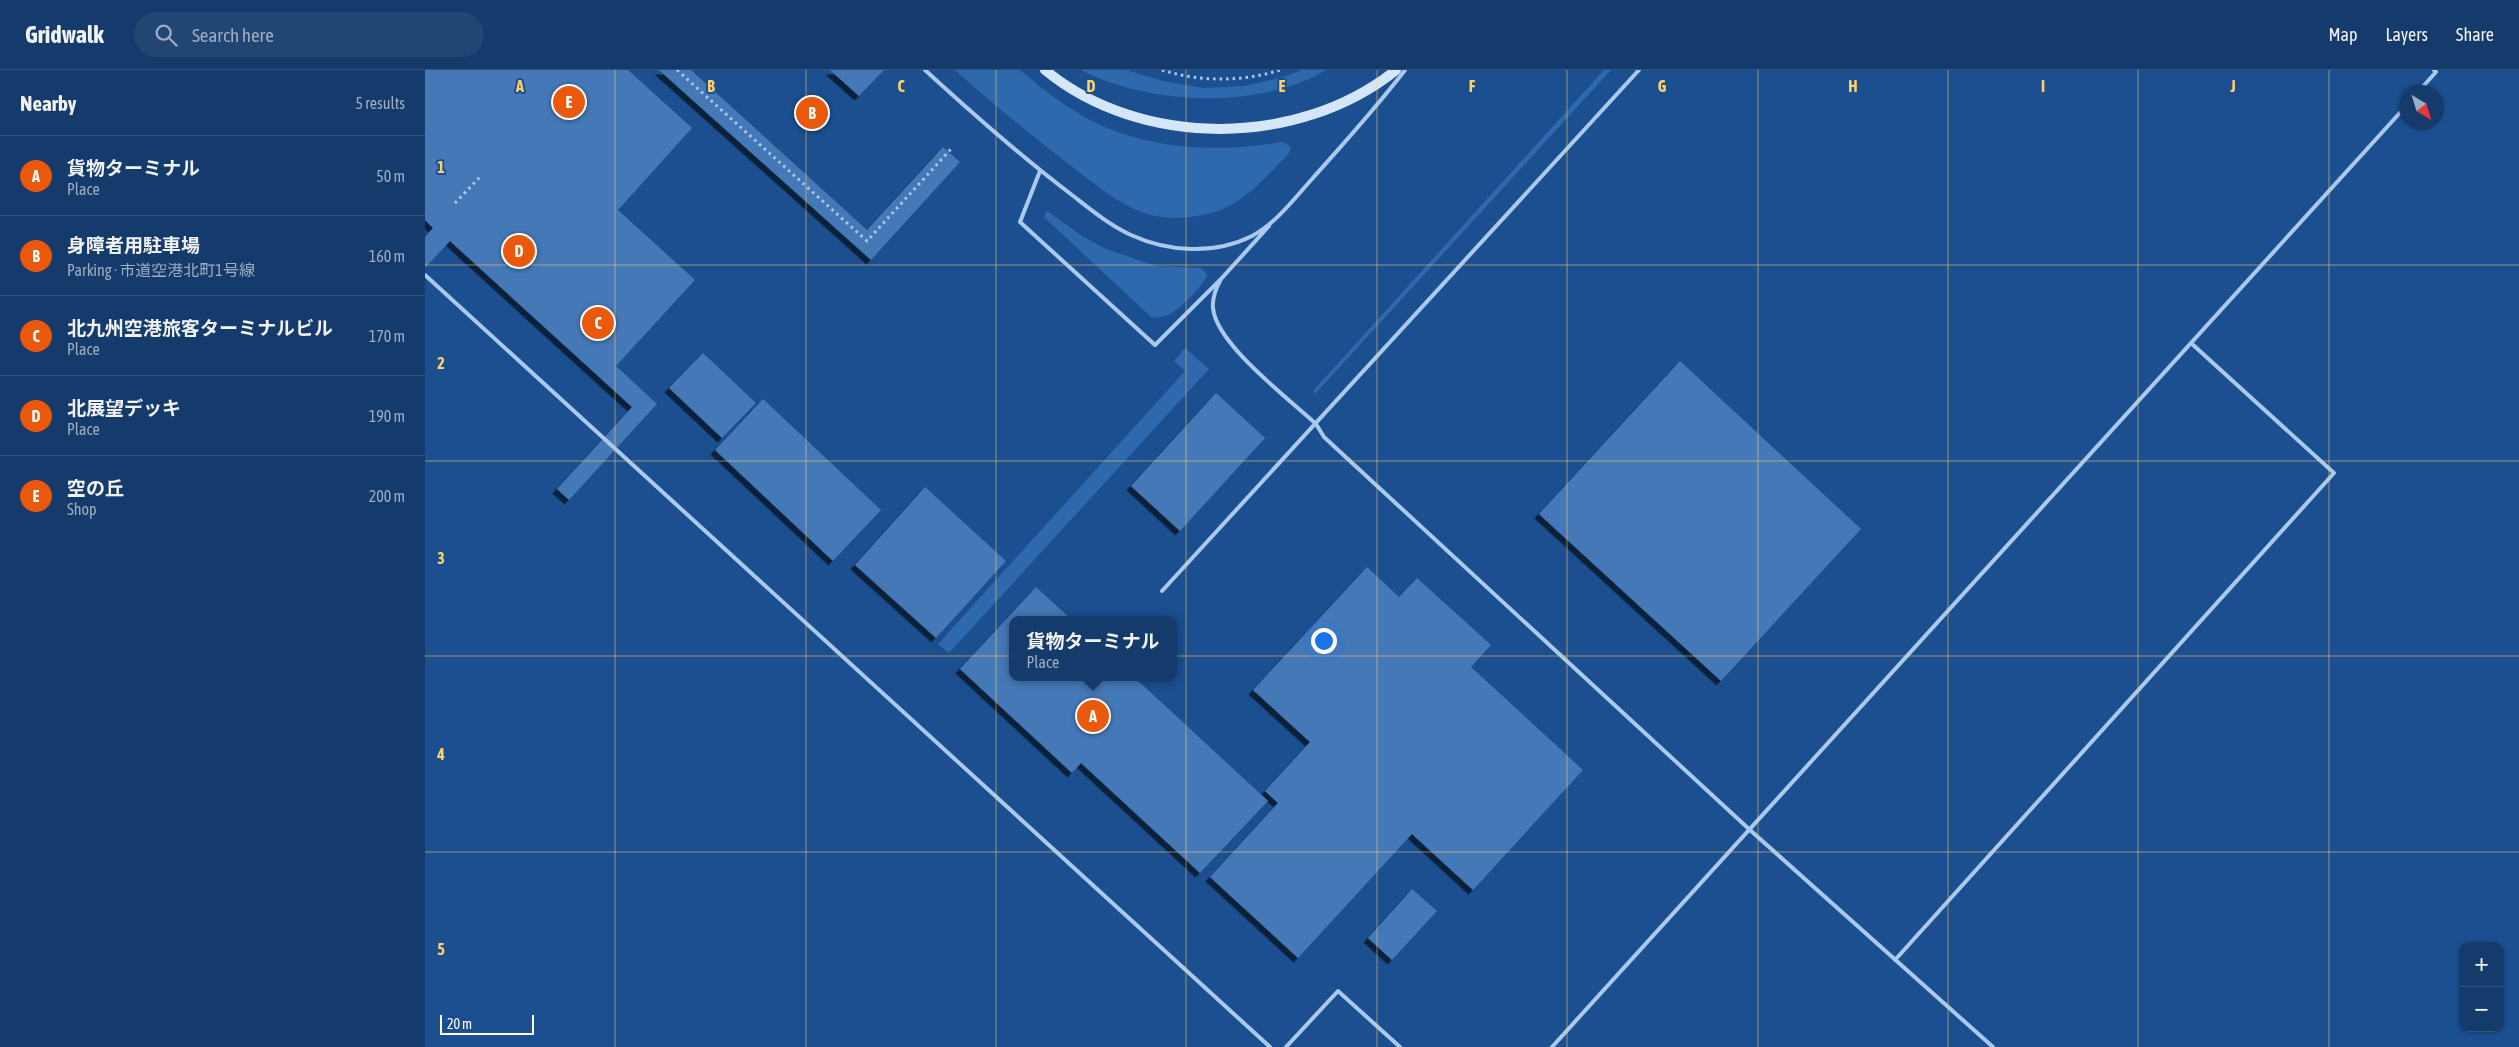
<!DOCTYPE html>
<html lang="en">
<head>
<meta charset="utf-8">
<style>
  body { margin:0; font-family:"Asap Condensed","Noto Sans JP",sans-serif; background:#214673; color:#f1f3f6 }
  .controls { position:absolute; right:15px; bottom:15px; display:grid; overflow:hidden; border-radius:10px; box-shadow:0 1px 4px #0004 }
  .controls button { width:45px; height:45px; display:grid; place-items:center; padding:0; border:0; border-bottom:1px solid #33557e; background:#143b6b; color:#f1f3f6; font:25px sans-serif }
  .compass { position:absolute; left:1974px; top:15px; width:45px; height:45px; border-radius:50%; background:#143b6b; box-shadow:0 1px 4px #0004; rotate:142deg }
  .scale { position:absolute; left:15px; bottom:12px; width:94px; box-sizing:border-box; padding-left:5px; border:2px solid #fff; border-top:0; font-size:14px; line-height:18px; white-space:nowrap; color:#fff; -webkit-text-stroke:4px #1b4f8f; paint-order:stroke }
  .you { position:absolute; left:898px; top:570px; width:18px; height:18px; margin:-12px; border:4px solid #fff; border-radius:50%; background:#1a73e8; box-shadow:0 0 0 8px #1a73e833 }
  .badge { display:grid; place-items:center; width:32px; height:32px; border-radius:50%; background:#ea580c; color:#fff; font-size:16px; font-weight:700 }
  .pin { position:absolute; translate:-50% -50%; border:2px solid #fff; box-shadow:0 1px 5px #0006 }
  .popup { position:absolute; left:584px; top:546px; width:168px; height:65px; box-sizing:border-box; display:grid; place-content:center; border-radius:10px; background:#143b6b; filter:drop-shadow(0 1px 4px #0005); font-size:16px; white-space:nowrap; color:#9dadc1 }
  .popup b { font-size:19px; color:#f1f3f6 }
  .popup::after { content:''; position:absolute; left:50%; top:100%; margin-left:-10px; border:10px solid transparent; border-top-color:#143b6b }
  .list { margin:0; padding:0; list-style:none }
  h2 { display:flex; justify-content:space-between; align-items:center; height:65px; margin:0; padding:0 20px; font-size:21px }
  h2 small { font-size:16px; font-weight:400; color:#9dadc1 }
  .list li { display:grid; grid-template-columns:32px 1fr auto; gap:15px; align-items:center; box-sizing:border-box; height:80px; padding:0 20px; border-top:1px solid #33557e }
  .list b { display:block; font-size:19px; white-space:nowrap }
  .list p { margin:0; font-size:16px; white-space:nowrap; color:#9dadc1 }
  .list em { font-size:16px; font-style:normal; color:#9dadc1 }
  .icon { flex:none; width:28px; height:28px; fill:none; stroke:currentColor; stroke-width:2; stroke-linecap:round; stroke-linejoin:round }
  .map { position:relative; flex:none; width:2094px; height:977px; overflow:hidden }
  header { display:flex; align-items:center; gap:30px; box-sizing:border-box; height:70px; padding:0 25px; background:#143b6b; border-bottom:1px solid #33557e }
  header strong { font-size:24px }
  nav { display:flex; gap:28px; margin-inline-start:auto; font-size:18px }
  .search { width:350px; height:45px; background:#214673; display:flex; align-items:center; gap:12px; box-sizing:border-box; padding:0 18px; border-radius:28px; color:#9dadc1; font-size:19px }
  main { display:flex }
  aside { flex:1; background:#143b6b }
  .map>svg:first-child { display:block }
</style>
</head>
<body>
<header>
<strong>Gridwalk</strong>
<div class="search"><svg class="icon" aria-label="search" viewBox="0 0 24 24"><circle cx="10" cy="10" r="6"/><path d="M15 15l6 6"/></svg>Search here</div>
<nav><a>Map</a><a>Layers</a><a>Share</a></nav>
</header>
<main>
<aside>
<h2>Nearby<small>5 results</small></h2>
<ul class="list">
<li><span class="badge">A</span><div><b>貨物ターミナル</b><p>Place</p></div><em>50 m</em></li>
<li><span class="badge">B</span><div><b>身障者用駐車場</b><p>Parking · 市道空港北町1号線</p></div><em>160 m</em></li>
<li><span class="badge">C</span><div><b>北九州空港旅客ターミナルビル</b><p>Place</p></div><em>170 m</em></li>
<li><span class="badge">D</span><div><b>北展望デッキ</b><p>Place</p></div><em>190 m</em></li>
<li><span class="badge">E</span><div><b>空の丘</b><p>Shop</p></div><em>200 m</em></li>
</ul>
</aside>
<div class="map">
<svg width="2094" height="977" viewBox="0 0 2094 977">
  <defs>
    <filter id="shadow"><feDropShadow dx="-4.5" dy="4.5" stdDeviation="0" flood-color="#0009"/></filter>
  </defs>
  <rect width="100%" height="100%" fill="#1b4f8f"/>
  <path fill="#2e69ad" d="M 530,0 C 542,0 586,0 594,0 C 602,4 611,14 618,19 C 635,32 653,44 673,54 C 731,81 796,82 858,72 L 866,77 L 864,83 C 844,104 825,127 798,139 C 779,147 751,150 731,146 C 700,140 674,117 650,99 C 608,67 569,35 530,0 Z
    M 656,0 L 701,0 L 738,11 L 779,18 L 819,16 L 859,7 L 877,0 L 901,0 C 836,40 722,35 656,0 Z
    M 1179,0 L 1186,0 L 890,324 L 888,321 Z
    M 622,141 L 657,166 L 681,179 L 731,196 L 776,198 L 782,204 C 780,215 754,240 743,245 C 738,247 732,247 727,248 L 620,148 L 619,146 Z
    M 760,278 L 784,299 L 524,583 L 513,574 L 760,301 L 749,291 Z"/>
  <path fill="#4478b7" filter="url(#shadow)" d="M 0,0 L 203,0 L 267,58 L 193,140 L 270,210 L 191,296 L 232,334 L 144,430 L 132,419 L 207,337 L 25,171 L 0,198 L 0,167 L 8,158 L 0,150 Z
    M 234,0 L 266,0 L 442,160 L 518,77 L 535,92 L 446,190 Z
    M 405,0 L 459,0 L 434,26 Z
    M 278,283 L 331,333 L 297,368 L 244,318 Z
    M 1255,291 L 1436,459 L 1296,611 L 1114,444 Z
    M 791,323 L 840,368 L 755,461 L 706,416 Z
    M 338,329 L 456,440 L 408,491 L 290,380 Z
    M 500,417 L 581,491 L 511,568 L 430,495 Z
    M 942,497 L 974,527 L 992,508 L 1066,575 L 1046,597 L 1158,700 L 1048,820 L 987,764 L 873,888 L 785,807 L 853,733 L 840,721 L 885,672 L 828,620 Z
    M 611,517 L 647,550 L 588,550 L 588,607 L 709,607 L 843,731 L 775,803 L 656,693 L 647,703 L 535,599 Z
    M 987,819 L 1012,841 L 967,890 L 943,868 Z"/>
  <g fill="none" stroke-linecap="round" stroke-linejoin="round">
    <path stroke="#a9c9ee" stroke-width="3" stroke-dasharray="2.5 4" stroke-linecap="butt" d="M 252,0 L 442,171 L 526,79
      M 737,0 C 774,12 818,12 855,0
      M 30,133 L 55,107"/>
    <path stroke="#a9c9ee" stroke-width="4" d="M 500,0 C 547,43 595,86 647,125 C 665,139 684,155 706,165 C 743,182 789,185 827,166 C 851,153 869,129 887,109 C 919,73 951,38 980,0
      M 1993,22 L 2011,2 L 2009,0
      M 615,101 L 595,152 L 730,275 L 796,209 L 844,156
      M 0,205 L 845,977
      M 796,209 C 791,218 787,228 788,238 C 791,274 864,329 891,354 L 899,367 L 1325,760 L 1568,977
      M 737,521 L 1214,0
      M 1470,890 L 1909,403 L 1766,273
      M 861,977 L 913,921 L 975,977
      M 1127,977 L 1982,35"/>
    <path stroke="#d6e6fa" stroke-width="10" d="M 620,0 C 716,79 874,78 971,0"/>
  </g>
  <path fill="none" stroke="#ffd166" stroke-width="1" stroke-opacity="0.55" d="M 190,0 L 190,977M 381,0 L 381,977M 571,0 L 571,977M 761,0 L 761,977M 952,0 L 952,977M 1142,0 L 1142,977M 1333,0 L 1333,977M 1523,0 L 1523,977M 1713,0 L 1713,977M 1904,0 L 1904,977M 0,195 L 2094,195M 0,391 L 2094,391M 0,586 L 2094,586M 0,782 L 2094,782"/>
  <g font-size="16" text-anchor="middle" font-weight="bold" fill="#ffd166" stroke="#1b4f8f" stroke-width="4" stroke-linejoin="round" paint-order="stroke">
    <text x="95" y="22">A</text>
    <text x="286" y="22">B</text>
    <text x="476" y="22">C</text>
    <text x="666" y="22">D</text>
    <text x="857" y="22">E</text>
    <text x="1047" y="22">F</text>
    <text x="1237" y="22">G</text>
    <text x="1428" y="22">H</text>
    <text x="1618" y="22">I</text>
    <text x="1808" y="22">J</text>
    <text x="16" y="103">1</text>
    <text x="16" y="299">2</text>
    <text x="16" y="494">3</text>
    <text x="16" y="690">4</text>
    <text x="16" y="885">5</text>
  </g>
</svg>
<div class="controls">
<button>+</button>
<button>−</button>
</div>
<svg class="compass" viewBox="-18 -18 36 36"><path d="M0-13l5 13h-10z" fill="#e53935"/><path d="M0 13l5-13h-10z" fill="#9dadc1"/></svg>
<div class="scale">20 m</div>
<div class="you"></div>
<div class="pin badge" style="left:668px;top:646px">A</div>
<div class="popup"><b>貨物ターミナル</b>Place</div>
<div class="pin badge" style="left:387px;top:43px">B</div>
<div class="pin badge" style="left:173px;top:253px">C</div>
<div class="pin badge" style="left:94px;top:181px">D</div>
<div class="pin badge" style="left:144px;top:32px">E</div>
</div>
</main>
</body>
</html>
